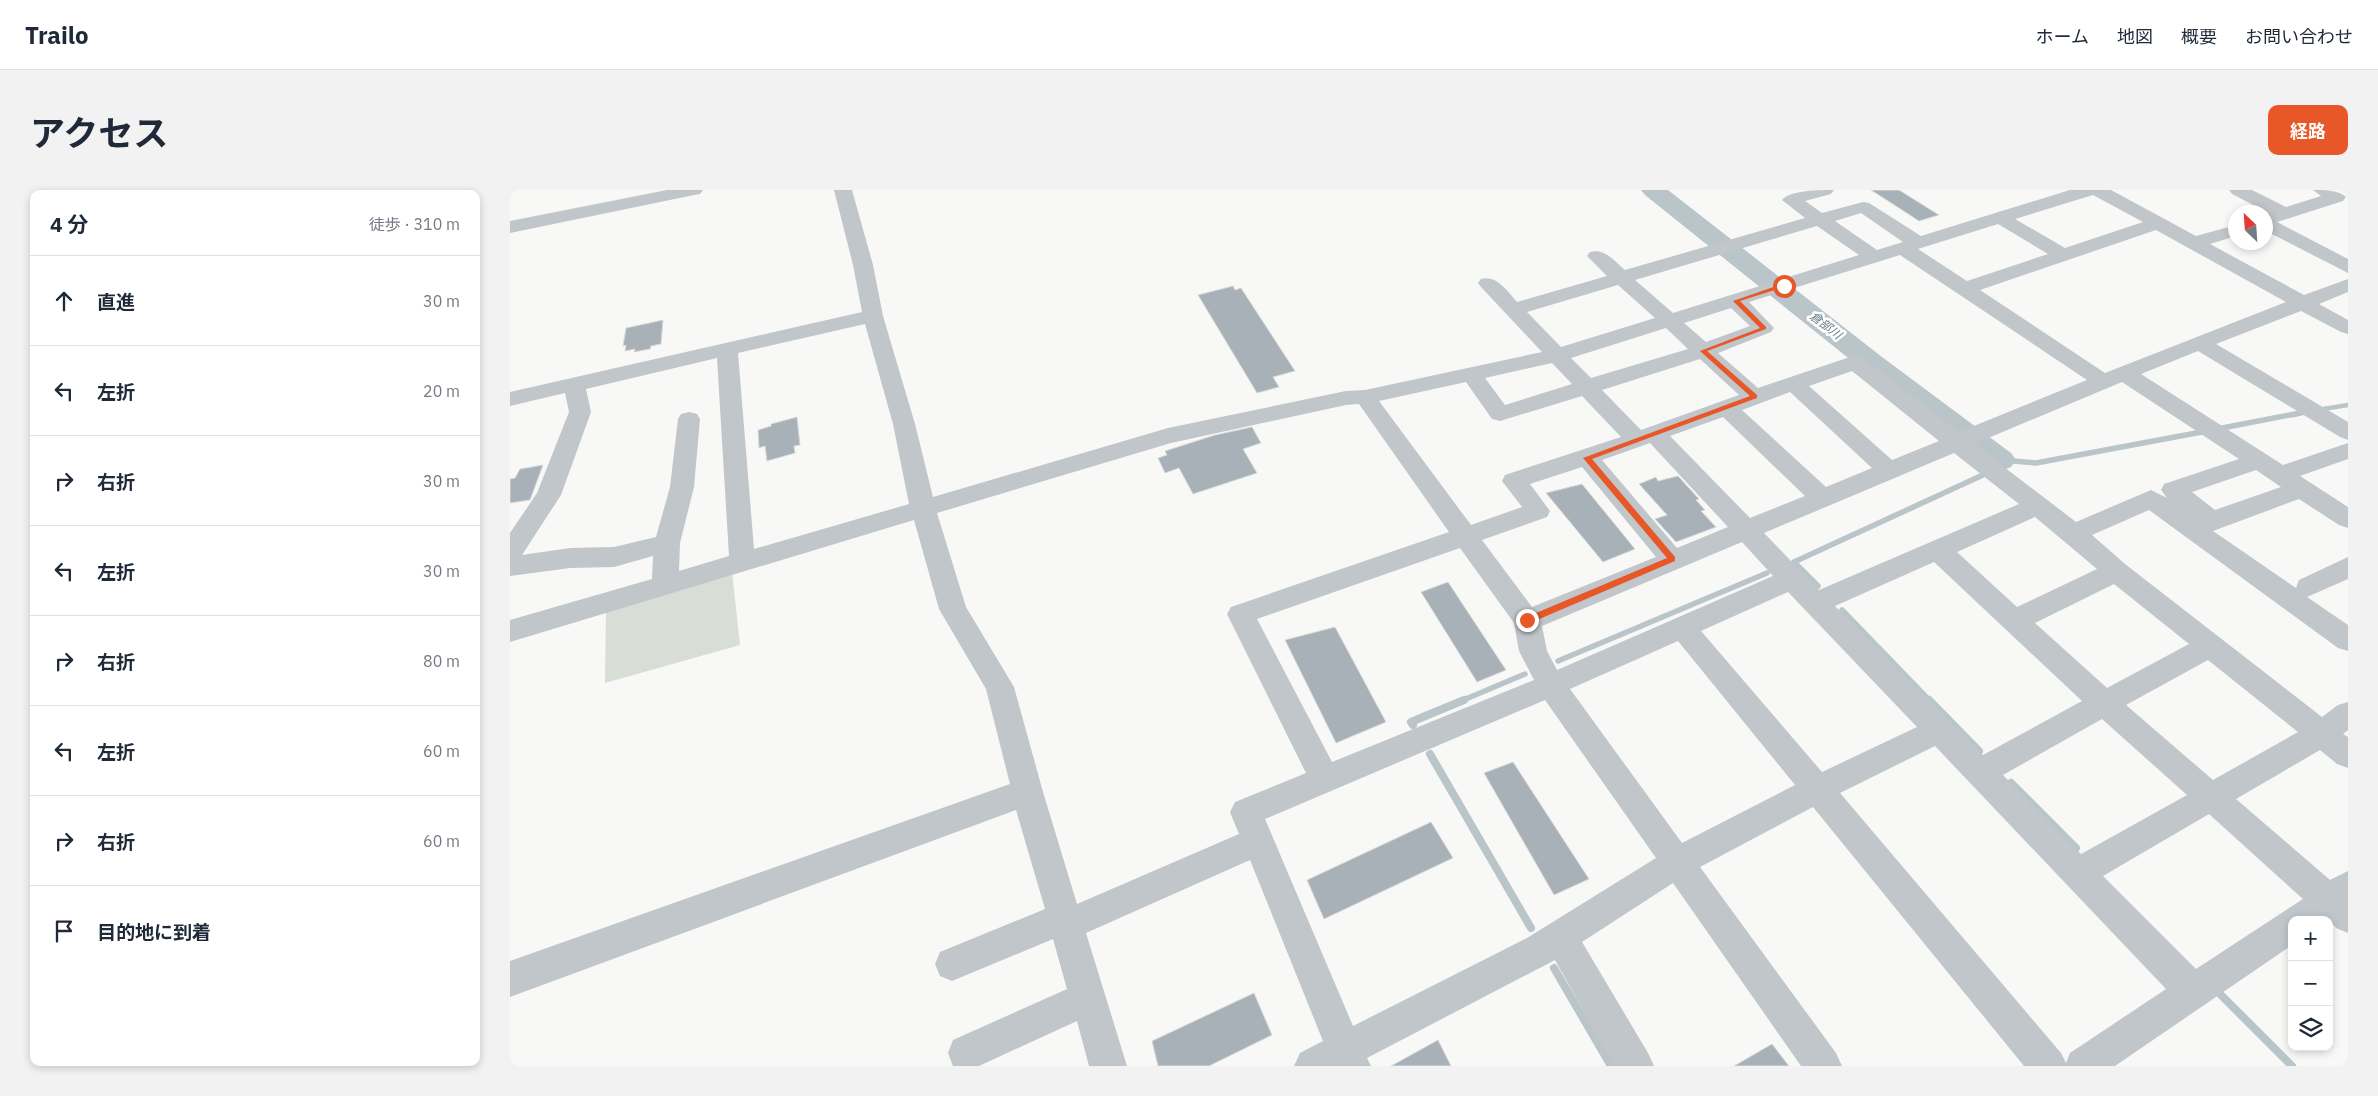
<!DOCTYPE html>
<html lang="ja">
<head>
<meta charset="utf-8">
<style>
  body { margin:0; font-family:"IBM Plex Sans","Noto Sans JP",sans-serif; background:#f2f2f3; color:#1f2937 }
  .controls { position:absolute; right:15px; bottom:15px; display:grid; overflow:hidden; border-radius:10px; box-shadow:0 2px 8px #0003 }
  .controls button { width:45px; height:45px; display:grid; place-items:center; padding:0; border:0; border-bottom:1px solid #e0e1e3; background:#fff; color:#1f2937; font:25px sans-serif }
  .compass { position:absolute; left:1718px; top:15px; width:45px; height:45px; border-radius:50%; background:#fff; box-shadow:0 2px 8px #0003; rotate:335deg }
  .stop { position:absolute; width:15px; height:15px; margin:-11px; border:4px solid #e85727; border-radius:50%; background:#fff }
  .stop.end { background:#e85727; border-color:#fff; box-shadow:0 1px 5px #0008 }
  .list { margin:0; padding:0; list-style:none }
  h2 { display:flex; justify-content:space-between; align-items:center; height:65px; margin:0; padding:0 20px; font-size:21px }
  h2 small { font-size:16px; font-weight:400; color:#747a83 }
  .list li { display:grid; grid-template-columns:32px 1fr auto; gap:15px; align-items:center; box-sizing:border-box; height:90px; padding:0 20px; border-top:1px solid #e0e1e3 }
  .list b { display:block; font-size:19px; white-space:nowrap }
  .list em { font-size:16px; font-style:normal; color:#747a83 }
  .icon { flex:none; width:28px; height:28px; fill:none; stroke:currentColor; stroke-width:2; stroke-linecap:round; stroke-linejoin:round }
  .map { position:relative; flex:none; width:1838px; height:876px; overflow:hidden; border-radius:10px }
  header { display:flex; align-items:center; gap:30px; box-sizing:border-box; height:70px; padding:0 25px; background:#fff; border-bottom:1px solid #e0e1e3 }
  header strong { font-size:24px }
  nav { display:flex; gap:28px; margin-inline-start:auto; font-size:18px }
  .intro { display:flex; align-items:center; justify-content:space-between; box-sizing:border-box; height:120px; padding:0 30px }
  h1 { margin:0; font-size:35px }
  .button { padding:12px 22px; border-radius:10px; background:#e85727; color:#fff; font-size:18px; font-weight:700 }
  main { display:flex; gap:30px; padding:0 30px }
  aside { flex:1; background:#fff; border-radius:10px; box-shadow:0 2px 8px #0003 }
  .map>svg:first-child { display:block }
</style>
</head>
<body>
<header>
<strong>Trailo</strong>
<nav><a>ホーム</a><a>地図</a><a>概要</a><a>お問い合わせ</a></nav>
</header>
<div class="intro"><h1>アクセス</h1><a class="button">経路</a></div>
<main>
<aside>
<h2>4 分<small>徒歩 · 310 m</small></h2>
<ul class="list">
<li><svg class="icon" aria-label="ahead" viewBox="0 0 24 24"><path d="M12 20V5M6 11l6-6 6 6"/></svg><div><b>直進</b></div><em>30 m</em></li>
<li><svg class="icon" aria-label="left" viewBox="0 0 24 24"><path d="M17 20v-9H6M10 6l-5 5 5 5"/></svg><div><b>左折</b></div><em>20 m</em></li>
<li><svg class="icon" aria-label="right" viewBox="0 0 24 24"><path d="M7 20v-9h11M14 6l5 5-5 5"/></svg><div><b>右折</b></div><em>30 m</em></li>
<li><svg class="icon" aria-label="left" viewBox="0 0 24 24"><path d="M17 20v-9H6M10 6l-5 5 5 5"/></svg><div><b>左折</b></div><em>30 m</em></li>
<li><svg class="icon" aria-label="right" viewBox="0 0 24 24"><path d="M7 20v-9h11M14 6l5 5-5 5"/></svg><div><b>右折</b></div><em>80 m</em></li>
<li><svg class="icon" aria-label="left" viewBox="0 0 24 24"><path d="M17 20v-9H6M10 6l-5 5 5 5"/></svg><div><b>左折</b></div><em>60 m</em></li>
<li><svg class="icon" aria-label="right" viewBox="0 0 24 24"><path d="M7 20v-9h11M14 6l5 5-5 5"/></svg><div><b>右折</b></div><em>60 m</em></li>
<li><svg class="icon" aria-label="arrive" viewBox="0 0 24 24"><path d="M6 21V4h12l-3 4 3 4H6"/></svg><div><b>目的地に到着</b></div></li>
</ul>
</aside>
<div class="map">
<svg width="1838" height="876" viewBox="0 0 1838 876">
  <rect width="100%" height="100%" fill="#f8f8f6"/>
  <path fill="#d8ddd5" d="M 222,382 L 230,455 L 95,493 L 96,419 Z"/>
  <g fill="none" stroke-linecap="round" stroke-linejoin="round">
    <path stroke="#b9c5c9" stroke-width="4.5" d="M 1807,220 L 1838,215
      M 1783,225 L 1797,222"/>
    <path stroke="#b9c5c9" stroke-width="5.5" d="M 1707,239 L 1790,223
      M 1308,396 L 1284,372 L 1475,284 L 1490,270 L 1526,273 L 1697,241
      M 1332,420 L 1420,511
      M 1048,471 L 1257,383
      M 951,511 L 1015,484"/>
    <path stroke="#b9c5c9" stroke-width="8" d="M 1419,510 L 1469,561
      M 903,535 L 901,532 L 954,510
      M 920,564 L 1021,738
      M 1501,593 L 1566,658
      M 1044,778 L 1101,876
      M 1709,803 L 1782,876"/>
    <path fill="#b9c5c9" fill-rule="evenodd" d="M 1131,0 L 1158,0 L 1372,167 L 1501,263 L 1506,270 L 1501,277 L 1490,281 L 1479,277 L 1352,179 L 1135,5 Z"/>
  </g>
  <path fill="#a8b1b7" stroke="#dadad8" d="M 1361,0 L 1389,0 L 1429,25 L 1409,31 Z
    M 723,96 L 725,100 L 731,98 L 785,181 L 763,187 L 769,197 L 747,203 L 688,105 Z
    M 153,130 L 151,154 L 141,156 L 140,159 L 124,162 L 125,159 L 115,161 L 116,155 L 113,156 L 116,138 Z
    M 287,227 L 290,255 L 284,256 L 285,263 L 257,271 L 255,256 L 249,258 L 248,240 L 261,236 L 261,234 Z
    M 742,237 L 751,253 L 733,259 L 747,283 L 683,304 L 669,278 L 655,283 L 648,268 L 657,265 L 655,261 L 705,245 Z
    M 33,275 L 20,310 L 0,313 L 0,289 L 5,288 L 10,279 Z
    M 1168,286 L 1189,309 L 1186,310 L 1195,320 L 1191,321 L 1206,337 L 1166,352 L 1145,329 L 1157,325 L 1129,294 L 1146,287 L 1148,291 Z
    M 1072,294 L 1125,359 L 1093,372 L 1036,303 Z
    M 938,392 L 996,480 L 967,492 L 911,402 Z
    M 825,437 L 876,532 L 826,553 L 775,450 Z
    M 1003,572 L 1079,689 L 1044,705 L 974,583 Z
    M 921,632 L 943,668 L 814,729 L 797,690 Z
    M 744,803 L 762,845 L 699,876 L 648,876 L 642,851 Z
    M 928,850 L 941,876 L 881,876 Z
    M 1262,854 L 1279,876 L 1224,876 Z"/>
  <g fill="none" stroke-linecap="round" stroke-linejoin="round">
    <path fill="#c1c6ca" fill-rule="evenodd" d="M 157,0 L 193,0 L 190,4 L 184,5 L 0,43 L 0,31 Z
      M 324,0 L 342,0 L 363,75 L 373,126 L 405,234 L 423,307 L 658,238 L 836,201 L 855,200 L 1032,162 L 971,97 L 968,93 L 971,89 C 987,85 997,101 1007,112 L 1097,86 L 1077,66 L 1080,62 C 1095,58 1104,71 1115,80 L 1295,28 L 1272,10 C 1280,0 1310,0 1324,0 L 1321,4 L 1295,11 L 1312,23 L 1353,12 L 1359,13 L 1411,46 L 1560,0 L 1601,0 L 1686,46 L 1726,35 L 1726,46 L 1700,54 L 1794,105 L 1838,89 L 1838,102 L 1809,114 L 1838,130 L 1838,144 L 1831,142 L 1791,121 L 1706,154 L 1838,232 L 1838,250 L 1830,247 L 1688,161 L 1631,184 L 1773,275 L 1838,253 L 1838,269 L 1790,286 L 1838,317 L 1838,338 L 1829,335 L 1789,309 L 1703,341 L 1786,398 L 1789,390 L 1838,367 L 1838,389 L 1797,407 L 1838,435 L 1838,461 L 1828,458 L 1639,320 L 1582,345 L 1615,374 L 1812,527 L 1828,515 L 1838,512 L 1838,540 L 1833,544 L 1838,547 L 1838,578 L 1827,574 L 1810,560 L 1726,609 L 1820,690 L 1838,681 L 1838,743 L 1826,738 L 1819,730 L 1782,730 L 1782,755 L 1605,876 L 1514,876 L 1303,617 L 1190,677 L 1326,863 L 1332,876 L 1291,876 L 1163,693 L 1072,752 L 1138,863 L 1144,876 L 1104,876 L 1045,770 L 857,868 L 861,876 L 784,876 L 790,863 L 813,851 L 740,670 L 576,743 L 617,876 L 579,876 L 567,831 L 469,876 L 443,876 L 438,863 L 443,850 L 557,799 L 543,749 L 442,791 L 430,786 L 425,774 L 430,762 L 535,719 L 506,620 L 0,807 L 0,771 L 500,594 L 476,499 L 429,419 L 404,330 L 0,452 L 0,430 L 142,389 L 143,366 L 104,377 L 60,378 L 0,386 L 0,343 L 27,303 L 59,222 L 55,203 L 0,216 L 0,202 L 352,122 L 343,75 ZM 1583,5 L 1633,32 L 1555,58 L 1505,29 ZM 1351,23 L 1393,52 L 1367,60 L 1325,31 ZM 1488,34 L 1538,64 L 1457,91 L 1408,59 ZM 1307,36 L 1349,65 L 1163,123 L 1125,90 ZM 1646,40 L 1776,112 L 1595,183 L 1470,100 ZM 1390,65 L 1577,190 L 1449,242 L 1353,168 L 1345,166 L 1337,168 L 1248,198 L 1208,163 L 1261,142 L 1264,138 L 1239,112 ZM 1108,95 L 1145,128 L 1051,157 L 1017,122 ZM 1221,118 L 1240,136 L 1196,152 L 1174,133 ZM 355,134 L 383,234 L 399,314 L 244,359 L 228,163 ZM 1156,138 L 1178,159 L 1081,188 L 1061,168 ZM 207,168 L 219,366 L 169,381 L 170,353 L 184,297 L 190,229 L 187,224 L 179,222 L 171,224 L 168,229 L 160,297 L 146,347 L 104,357 L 60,358 L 12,365 L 51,305 L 81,222 L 76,199 ZM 1190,169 L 1229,205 L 1131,240 L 1092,200 ZM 1042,173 L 1062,194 L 995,215 L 975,188 ZM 1342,181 L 1429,251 L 1382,270 L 1299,196 ZM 956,192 L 982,229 L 990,231 L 1072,206 L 1111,247 L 995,285 L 992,291 L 1012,317 L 961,335 L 869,211 ZM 1612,192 L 1729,269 L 1654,294 L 1651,300 L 1657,308 L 1641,300 L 1566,332 L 1464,254 ZM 1280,202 L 1362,278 L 1316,297 L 1232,220 ZM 849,214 L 939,342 L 721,417 L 717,424 L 796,583 L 725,612 L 720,622 L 729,644 L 567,714 L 533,602 L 504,497 L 456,417 L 427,323 L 661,253 L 836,215 ZM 1213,227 L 1295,306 L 1240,328 L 1160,246 ZM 1140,253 L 1218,337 L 1167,358 L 1092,270 ZM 1444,263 L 1509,314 L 1309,400 L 1254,343 ZM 1072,277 L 1146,367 L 1022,417 L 972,350 L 1037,327 L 1040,321 L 1020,294 ZM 1746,280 L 1771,297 L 1705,320 L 1682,302 ZM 1525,327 L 1587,379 L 1507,417 L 1447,362 ZM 1232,352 L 1263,386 L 1047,480 L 1037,461 L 1032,436 ZM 950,358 L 1004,433 L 1009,461 L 1024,490 L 822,572 L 747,429 ZM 1424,372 L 1572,511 L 1473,565 L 1325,416 ZM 1604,394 L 1679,454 L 1597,498 L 1525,433 ZM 1278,402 L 1407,537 L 1312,582 L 1191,441 ZM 1168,451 L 1285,595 L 1172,653 L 1060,499 ZM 1698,470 L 1788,542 L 1703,590 L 1616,515 ZM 1035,510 L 1146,668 L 1017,748 L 843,836 L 755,629 ZM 1592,529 L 1677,605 L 1571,664 L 1493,585 ZM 1425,556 L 1656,799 L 1560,863 L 1556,873 L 1551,863 L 1330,603 ZM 1699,624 L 1793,709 L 1686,779 L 1593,686 Z
      M 1719,0 L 1742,0 L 1776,17 L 1811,6 L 1803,0 C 1814,0 1829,0 1836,7 L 1833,11 L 1767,32 L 1838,69 L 1838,83 L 1756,41 L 1756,24 L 1759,23 L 1722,4 Z"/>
  </g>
  <path fill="#e85727" d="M 1272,94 L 1277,96 L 1230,111 L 1256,137 L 1256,139 L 1197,161 L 1247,205 L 1247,208 L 1082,269 L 1165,367 L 1165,371 L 1020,433 L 1014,433 L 1014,428 L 1157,368 L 1073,268 L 1240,206 L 1190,161 L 1250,138 L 1223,111 Z"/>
  <g text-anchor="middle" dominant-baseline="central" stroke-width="5" stroke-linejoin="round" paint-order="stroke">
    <g font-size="12" font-style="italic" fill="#637a83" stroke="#fff">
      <text transform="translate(1316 135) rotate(38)">倉部川</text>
    </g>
  </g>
</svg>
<div class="controls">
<button>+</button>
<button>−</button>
<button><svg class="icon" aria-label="layers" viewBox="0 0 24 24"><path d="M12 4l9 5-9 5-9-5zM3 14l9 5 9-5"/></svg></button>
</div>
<svg class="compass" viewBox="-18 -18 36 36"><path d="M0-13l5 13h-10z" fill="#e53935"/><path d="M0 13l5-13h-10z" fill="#747a83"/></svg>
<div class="stop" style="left:1274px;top:96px"></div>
<div class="stop end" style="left:1017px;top:430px"></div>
</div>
</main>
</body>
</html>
